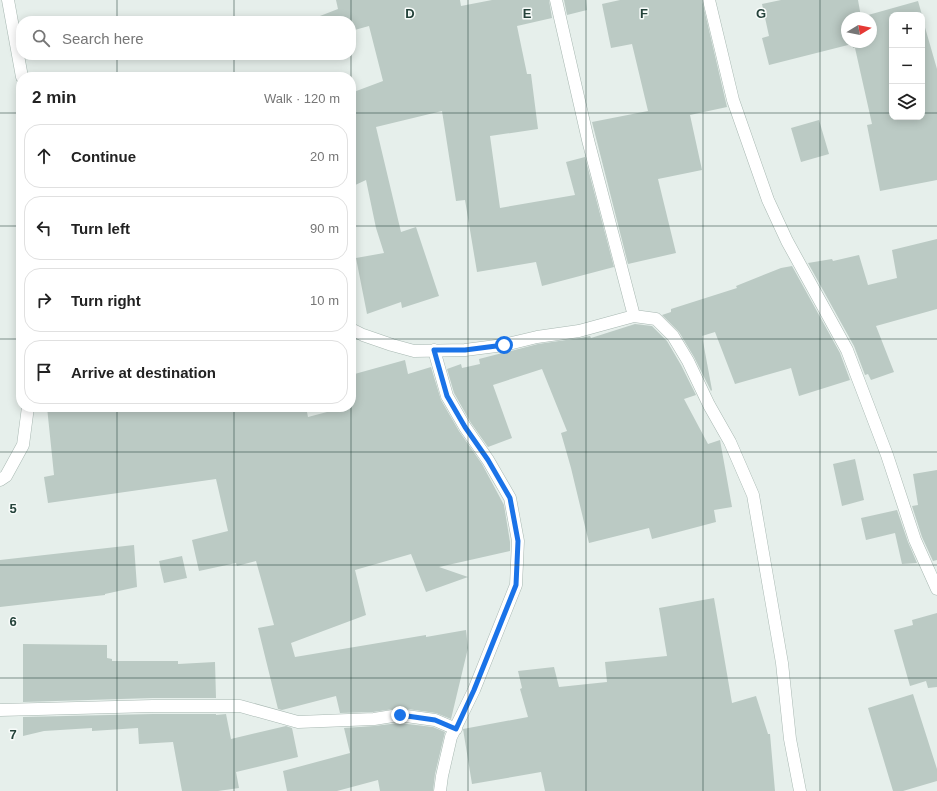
<!DOCTYPE html>
<html lang="en">
<head>
<meta charset="utf-8">
<style>
  body { margin:0; font-family:Arial,sans-serif; background:#f6f6f6; color:#222 }
  .controls { position:absolute; right:12px; top:12px; display:grid; overflow:hidden; border-radius:8px; box-shadow:0 2px 10px #0003 }
  .controls button { width:36px; height:36px; display:grid; place-items:center; padding:0; border:0; border-bottom:1px solid #e0e0e0; background:#fff; color:#222; font:20px sans-serif }
  .compass { position:absolute; left:841px; top:12px; width:36px; height:36px; border-radius:50%; background:#fff; box-shadow:0 2px 10px #0003; rotate:80deg }
  .stop { position:absolute; width:12px; height:12px; margin:-9px; border:3px solid #1a73e8; border-radius:50%; background:#fff }
  .stop.end { background:#1a73e8; border-color:#fff; box-shadow:0 1px 4px #0008 }
  .list { margin:0; padding:0; list-style:none }
  h2 { display:flex; justify-content:space-between; align-items:center; height:52px; margin:0; padding:0 16px; font-size:17px }
  h2 small { font-size:13px; font-weight:400; color:#767676 }
  .list li { display:grid; grid-template-columns:26px 1fr auto; gap:12px; align-items:center; box-sizing:border-box; height:64px; margin:0 8px 8px; padding:0 8px; border:1px solid #e0e0e0; border-radius:16px }
  .list b { display:block; font-size:15px; white-space:nowrap }
  .list em { font-size:13px; font-style:normal; color:#767676 }
  .icon { flex:none; width:22px; height:22px; fill:none; stroke:currentColor; stroke-width:2; stroke-linecap:round; stroke-linejoin:round }
  .map { position:relative; flex:none; width:937px; height:791px; overflow:hidden }
  .search { position:absolute; background:#fff; box-shadow:0 2px 10px #0003; left:16px; top:16px; width:340px; height:44px; display:flex; align-items:center; gap:10px; box-sizing:border-box; padding:0 14px; border-radius:16px; color:#767676; font-size:15px }
  .panel { position:absolute; background:#fff; box-shadow:0 2px 10px #0003; left:16px; top:72px; width:340px; height:340px; border-radius:16px }
  .map>svg:first-child { display:block }
</style>
</head>
<body>
<div class="map">
<svg width="937" height="791" viewBox="0 0 937 791">
  <rect width="100%" height="100%" fill="#e6efeb"/>
  <path fill="#bbcac4" fill-rule="evenodd" d="M 336,0 L 460,0 L 461,6 L 492,0 L 549,0 L 552,18 L 517,26 L 527,74 L 531,74 L 538,129 L 490,136 L 500,208 L 575,195 L 566,162 L 585,157 L 614,267 L 542,286 L 536,262 L 477,272 L 465,200 L 456,201 L 442,111 L 376,127 L 401,232 L 416,227 L 439,296 L 402,308 L 401,302 L 367,314 L 356,258 L 384,253 L 376,228 L 366,180 L 351,187 L 351,93 L 383,81 L 369,26 L 351,31 L 351,21 L 307,21 L 338,9 Z
    M 564,0 L 586,0 L 587,10 L 567,15 Z
    M 620,0 L 702,0 L 727,107 L 690,115 L 702,170 L 658,179 L 676,253 L 628,264 L 592,122 L 648,111 L 632,44 L 611,48 L 602,4 Z
    M 781,0 L 858,0 L 861,17 L 918,1 L 922,15 L 892,15 L 892,117 L 922,117 L 922,17 L 937,69 L 937,180 L 880,191 L 867,125 L 872,124 L 855,48 L 853,48 L 852,44 L 769,65 L 762,38 L 769,36 L 762,4 ZM 847,18 L 871,18 L 871,42 L 847,42 Z
    M 819,120 L 829,154 L 801,162 L 791,128 Z
    M 937,239 L 937,309 L 876,326 L 894,372 L 871,380 L 868,374 L 865,375 L 854,346 L 808,263 L 832,259 L 833,261 L 859,255 L 868,285 L 897,278 L 892,250 Z
    M 792,266 L 840,353 L 850,380 L 799,396 L 791,368 L 735,384 L 715,332 L 702,336 L 712,390 L 711,391 L 694,357 L 679,332 L 662,315 L 671,312 L 671,309 L 737,288 L 736,286 L 781,268 Z
    M 635,324 L 652,326 L 667,341 L 681,365 L 696,395 L 684,399 L 708,444 L 720,440 L 732,507 L 714,510 L 716,522 L 652,539 L 649,528 L 589,543 L 571,468 L 561,433 L 567,431 L 542,369 L 493,385 L 512,438 L 488,447 L 471,423 L 454,393 L 447,369 L 461,364 L 462,368 L 480,364 L 479,359 L 538,344 L 580,338 L 590,336 L 591,338 Z
    M 405,360 L 408,374 L 431,367 L 441,400 L 459,431 L 482,464 L 504,505 L 510,542 L 510,551 L 439,567 L 468,577 L 426,592 L 411,554 L 355,570 L 366,615 L 291,643 L 295,657 L 426,635 L 426,637 L 466,630 L 468,648 L 451,719 L 436,713 L 400,708 L 373,712 L 340,713 L 336,696 L 282,710 L 278,709 L 258,628 L 274,625 L 256,561 L 237,566 L 236,563 L 199,571 L 192,540 L 228,531 L 216,479 L 48,503 L 44,477 L 54,475 L 47,407 L 240,407 L 241,412 L 265,407 L 306,407 L 308,417 L 346,407 L 351,407 L 351,375 Z
    M 855,459 L 864,500 L 842,506 L 833,464 Z
    M 937,470 L 937,560 L 933,561 L 922,537 L 912,506 L 918,505 L 913,474 Z
    M 897,510 L 908,542 L 917,563 L 902,564 L 895,533 L 866,540 L 861,518 Z
    M 134,545 L 137,587 L 105,594 L 105,595 L 0,607 L 0,560 Z
    M 182,556 L 187,578 L 164,583 L 159,561 Z
    M 714,598 L 732,703 L 756,696 L 768,734 L 770,734 L 775,791 L 545,791 L 541,772 L 472,784 L 463,729 L 528,717 L 520,689 L 522,688 L 518,671 L 554,667 L 559,687 L 607,682 L 605,662 L 667,656 L 659,608 Z
    M 937,613 L 937,687 L 928,688 L 926,681 L 910,686 L 894,630 L 913,625 L 912,620 Z
    M 23,644 L 107,645 L 107,658 L 112,659 L 112,661 L 178,661 L 178,664 L 215,662 L 216,698 L 153,698 L 23,702 Z
    M 913,694 L 937,769 L 937,781 L 903,791 L 893,791 L 868,708 Z
    M 153,714 L 216,714 L 216,715 L 226,714 L 231,739 L 286,726 L 292,728 L 298,757 L 236,772 L 239,788 L 218,791 L 182,791 L 173,742 L 139,744 L 138,728 L 92,731 L 92,728 L 44,731 L 23,736 L 23,717 Z
    M 399,723 L 433,727 L 445,732 L 435,774 L 433,791 L 380,791 L 378,780 L 337,791 L 287,791 L 283,771 L 350,753 L 344,728 L 374,726 Z"/>
  <g fill="none" stroke-linecap="round" stroke-linejoin="round">
    <g stroke="#a8b8b2" stroke-width="13">
      <path id="minor" d="M 8,0 L 22,77
        M 556,0 L 588,140 L 634,316
        M 709,0 L 733,100 L 768,200 L 787,241 L 847,350 L 887,455 L 915,540 L 937,589
        M 351,329 L 363,335 L 392,345 L 414,351 L 465,350 L 504,345 L 537,337 L 579,331 L 634,316 L 656,319 L 673,336 L 688,361 L 709,405 L 730,442 L 753,495 L 782,663 L 790,739 L 800,791
        M 434,350 L 447,396 L 465,427 L 488,460 L 510,498 L 518,541 L 516,585 L 474,690 L 451,737 L 442,776 L 440,791
        M 0,480 L 6,476 L 23,445 L 28,407
        M 0,710 L 153,706 L 240,706 L 298,722 L 374,719 L 399,715 L 435,720 L 456,729"/>
    </g>
    <use href="#minor" stroke="#fff" stroke-width="12"/>
  </g>
  <g fill="none" stroke-linecap="round" stroke-linejoin="round">
    <path stroke="#1a73e8" stroke-width="5" d="M 400,715 L 435,720 L 456,729 L 474,690 L 516,585 L 518,541 L 510,498 L 488,460 L 465,427 L 447,396 L 434,350 L 465,350 L 504,345"/>
  </g>
  <path fill="none" stroke="#24423a" stroke-width="1" stroke-opacity="0.55" d="M 117,0 L 117,21M 234,0 L 234,21M 351,0 L 351,791M 468,0 L 468,791M 586,0 L 586,791M 703,0 L 703,791M 820,0 L 820,791M 117,55 L 117,77M 234,55 L 234,77M 0,113 L 21,113M 351,113 L 892,113M 922,113 L 937,113M 0,226 L 21,226M 351,226 L 937,226M 0,339 L 21,339M 351,339 L 937,339M 117,407 L 117,791M 234,407 L 234,791M 0,452 L 937,452M 0,565 L 937,565M 0,678 L 937,678"/>
  <g font-size="13" text-anchor="middle" font-weight="bold" fill="#24423a" stroke="#f7fbf9" stroke-width="3" stroke-linejoin="round" paint-order="stroke">
    <text x="410" y="18">D</text>
    <text x="527" y="18">E</text>
    <text x="644" y="18">F</text>
    <text x="761" y="18">G</text>
    <text x="13" y="513">5</text>
    <text x="13" y="626">6</text>
    <text x="13" y="739">7</text>
  </g>
</svg>
<div class="controls">
<button>+</button>
<button>−</button>
<button><svg class="icon" aria-label="layers" viewBox="0 0 24 24"><path d="M12 4l9 5-9 5-9-5zM3 14l9 5 9-5"/></svg></button>
</div>
<svg class="compass" viewBox="-18 -18 36 36"><path d="M0-13l5 13h-10z" fill="#e53935"/><path d="M0 13l5-13h-10z" fill="#767676"/></svg>
<div class="stop" style="left:504px;top:345px"></div>
<div class="stop end" style="left:400px;top:715px"></div>
<div class="search"><svg class="icon" aria-label="search" viewBox="0 0 24 24"><circle cx="10" cy="10" r="6"/><path d="M15 15l6 6"/></svg>Search here</div>
<section class="panel">
<h2>2 min<small>Walk · 120 m</small></h2>
<ul class="list">
<li><svg class="icon" aria-label="ahead" viewBox="0 0 24 24"><path d="M12 20V5M6 11l6-6 6 6"/></svg><div><b>Continue</b></div><em>20 m</em></li>
<li><svg class="icon" aria-label="left" viewBox="0 0 24 24"><path d="M17 20v-9H6M10 6l-5 5 5 5"/></svg><div><b>Turn left</b></div><em>90 m</em></li>
<li><svg class="icon" aria-label="right" viewBox="0 0 24 24"><path d="M7 20v-9h11M14 6l5 5-5 5"/></svg><div><b>Turn right</b></div><em>10 m</em></li>
<li><svg class="icon" aria-label="arrive" viewBox="0 0 24 24"><path d="M6 21V4h12l-3 4 3 4H6"/></svg><div><b>Arrive at destination</b></div></li>
</ul>
</section>
</div>
</body>
</html>
